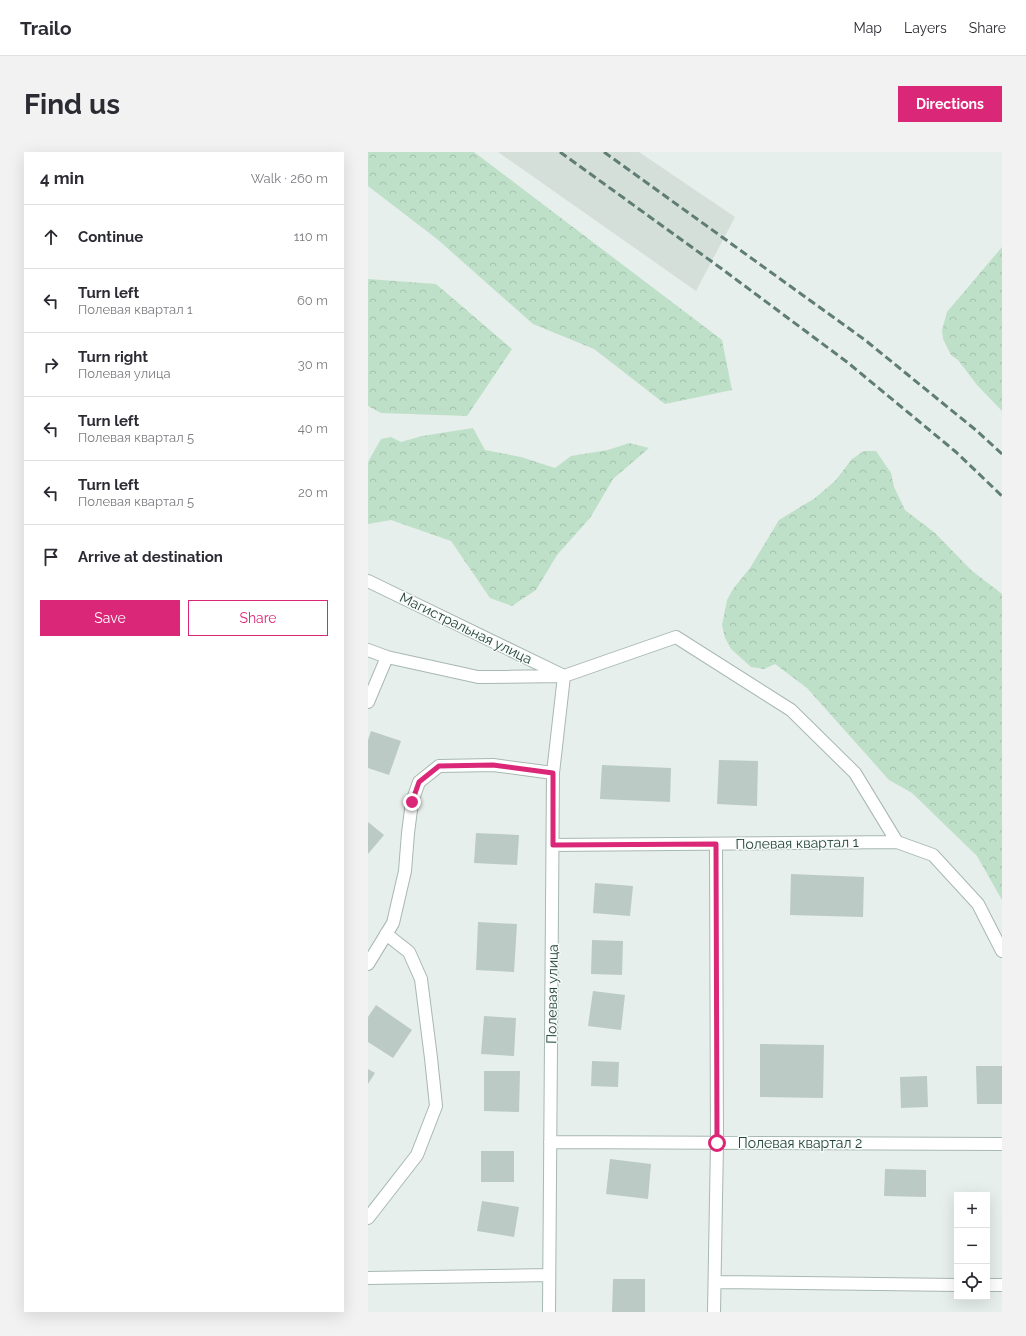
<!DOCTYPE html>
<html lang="en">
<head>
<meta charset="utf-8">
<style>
  body { margin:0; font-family:Raleway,sans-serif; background:#f2f2f3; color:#2b2b33 }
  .controls { position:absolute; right:12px; bottom:12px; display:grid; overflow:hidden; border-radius:0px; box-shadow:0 4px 16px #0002 }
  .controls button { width:36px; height:36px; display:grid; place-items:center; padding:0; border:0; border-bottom:1px solid #e1e1e2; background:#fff; color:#2b2b33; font:20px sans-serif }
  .stop { position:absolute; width:12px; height:12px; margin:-9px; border:3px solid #db2777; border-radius:50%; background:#fff }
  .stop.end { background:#db2777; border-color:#fff; box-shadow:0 1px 4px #0008 }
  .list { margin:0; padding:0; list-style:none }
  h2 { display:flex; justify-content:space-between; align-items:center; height:52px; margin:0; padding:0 16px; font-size:17px }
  h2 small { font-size:13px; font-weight:400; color:#7c7c81 }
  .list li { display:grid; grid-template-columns:26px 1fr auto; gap:12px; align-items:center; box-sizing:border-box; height:64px; padding:0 16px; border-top:1px solid #e1e1e2 }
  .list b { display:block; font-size:15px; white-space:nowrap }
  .list p { margin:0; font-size:13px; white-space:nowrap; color:#7c7c81 }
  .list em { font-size:13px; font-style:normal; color:#7c7c81 }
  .actions { display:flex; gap:8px; padding:12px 16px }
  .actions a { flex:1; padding:9px 0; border:1px solid #db2777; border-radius:0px; text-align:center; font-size:14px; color:#db2777 }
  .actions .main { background:#db2777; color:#fff }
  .icon { flex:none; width:22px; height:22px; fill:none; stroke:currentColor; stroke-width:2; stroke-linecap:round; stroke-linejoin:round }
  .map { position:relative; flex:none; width:634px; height:1160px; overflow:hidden; border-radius:0px }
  header { display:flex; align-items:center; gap:24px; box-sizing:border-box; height:56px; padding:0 20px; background:#fff; border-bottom:1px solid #e1e1e2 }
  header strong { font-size:19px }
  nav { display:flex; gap:22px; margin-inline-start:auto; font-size:14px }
  .intro { display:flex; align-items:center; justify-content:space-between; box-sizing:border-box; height:96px; padding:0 24px }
  h1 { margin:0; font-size:28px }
  .button { padding:10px 18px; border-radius:0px; background:#db2777; color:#fff; font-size:14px; font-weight:700 }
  main { display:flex; gap:24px; padding:0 24px }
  aside { flex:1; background:#fff; border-radius:0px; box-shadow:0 4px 16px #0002 }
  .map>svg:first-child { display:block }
</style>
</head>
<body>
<header>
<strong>Trailo</strong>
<nav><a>Map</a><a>Layers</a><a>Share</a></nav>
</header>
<div class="intro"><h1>Find us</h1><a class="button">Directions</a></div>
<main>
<aside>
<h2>4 min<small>Walk · 260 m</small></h2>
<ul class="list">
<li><svg class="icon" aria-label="ahead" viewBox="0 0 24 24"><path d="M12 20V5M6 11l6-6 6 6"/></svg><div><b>Continue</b></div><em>110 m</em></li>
<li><svg class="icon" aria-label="left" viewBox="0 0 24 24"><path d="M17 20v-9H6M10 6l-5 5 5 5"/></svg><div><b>Turn left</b><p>Полевая квартал 1</p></div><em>60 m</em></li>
<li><svg class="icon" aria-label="right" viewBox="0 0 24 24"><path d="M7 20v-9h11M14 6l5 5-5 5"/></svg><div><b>Turn right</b><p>Полевая улица</p></div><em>30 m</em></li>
<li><svg class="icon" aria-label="left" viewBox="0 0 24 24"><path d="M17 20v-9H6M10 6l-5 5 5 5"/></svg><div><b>Turn left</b><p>Полевая квартал 5</p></div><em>40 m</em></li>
<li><svg class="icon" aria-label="left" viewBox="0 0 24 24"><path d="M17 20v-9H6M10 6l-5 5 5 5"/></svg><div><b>Turn left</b><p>Полевая квартал 5</p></div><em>20 m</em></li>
<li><svg class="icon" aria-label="arrive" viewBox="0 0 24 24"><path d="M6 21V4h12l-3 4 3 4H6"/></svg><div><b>Arrive at destination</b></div></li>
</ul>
<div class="actions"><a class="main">Save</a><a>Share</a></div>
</aside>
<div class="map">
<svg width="634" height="1160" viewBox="0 0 634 1160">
  <defs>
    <pattern id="forest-crowns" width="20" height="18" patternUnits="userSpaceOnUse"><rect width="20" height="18" fill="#bfe0c8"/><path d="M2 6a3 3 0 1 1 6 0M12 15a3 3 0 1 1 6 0" fill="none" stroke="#a4c1ad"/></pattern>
  </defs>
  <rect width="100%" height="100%" fill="#e6efeb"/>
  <path fill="#d4dfda" d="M 130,0 L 271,0 L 367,65 L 328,139 Z"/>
  <path fill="url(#forest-crowns)" d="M 0,0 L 106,0 L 354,188 L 364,238 L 297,252 L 226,197 L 165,172 L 69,87 L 0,34 Z
    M 634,95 L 634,259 L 609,233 L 590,208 L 583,203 L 575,187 L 574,178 L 579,160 Z
    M 0,127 L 68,132 L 144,197 L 99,264 L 13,261 L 0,254 Z
    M 105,276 L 117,298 L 153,305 L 187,316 L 203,304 L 240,298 L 261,291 L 281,296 L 245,327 L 222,366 L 189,403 L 168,438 L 144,454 L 122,446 L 83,389 L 23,368 L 0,372 L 0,310 L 13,287 L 23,285 L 33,290 L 54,284 Z
    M 496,299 L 508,299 L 523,321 L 526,335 L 537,358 L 567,381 L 603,418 L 634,442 L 634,748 L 609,704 L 544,641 L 521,628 L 439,536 L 407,512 L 396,517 L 383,515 L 363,497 L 357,486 L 354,473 L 359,448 L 365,437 L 382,416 L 411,368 L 447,346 L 467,329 L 484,307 Z"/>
  <path fill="#bbcac4" d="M 3,579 L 33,589 L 21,623 L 0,616 L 0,588 Z
    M 351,608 L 390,609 L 389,654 L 349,652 Z
    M 234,613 L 303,616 L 302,650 L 232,647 Z
    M 0,670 L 16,683 L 0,702 Z
    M 108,681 L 151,683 L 149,713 L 106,711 Z
    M 423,722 L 496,725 L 495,765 L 422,763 Z
    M 227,731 L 265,734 L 262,764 L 225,761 Z
    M 110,770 L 149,772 L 146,820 L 108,818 Z
    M 224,788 L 255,789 L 254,823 L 223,822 Z
    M 225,839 L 257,843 L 253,878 L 220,874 Z
    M 8,853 L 44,878 L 25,906 L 0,890 L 0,865 Z
    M 116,864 L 148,866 L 146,904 L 113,902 Z
    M 392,892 L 456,893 L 455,946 L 392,945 Z
    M 224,909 L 251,910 L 250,935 L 223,934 Z
    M 608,914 L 634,914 L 634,952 L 609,952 Z
    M 0,917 L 7,921 L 0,932 Z
    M 116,919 L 152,919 L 151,960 L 116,959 Z
    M 559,924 L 560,955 L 533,956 L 532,925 Z
    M 113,999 L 146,999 L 146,1030 L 113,1030 Z
    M 242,1007 L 283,1012 L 280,1047 L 238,1042 Z
    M 517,1017 L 558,1018 L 558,1045 L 516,1044 Z
    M 114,1049 L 151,1055 L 146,1085 L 109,1079 Z
    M 245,1127 L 277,1127 L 277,1160 L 244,1160 Z"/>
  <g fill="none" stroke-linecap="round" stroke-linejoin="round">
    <g stroke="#a8b8b2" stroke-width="14">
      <path id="minor" d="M 0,429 L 196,524 L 185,621 L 181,1160
        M 0,498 L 19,505 L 110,525 L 196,524 L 308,485 L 423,558 L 487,621 L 529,690 L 565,703 L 610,752 L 634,799
        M 0,550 L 19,505
        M 185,693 L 529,690
        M 0,812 L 25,771 L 37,719 L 40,681 L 44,650 L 51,630 L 71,614 L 125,613 L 185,621
        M 182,990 L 634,992
        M 0,1066 L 49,1003 L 68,954 L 63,906 L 53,827 L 41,800 L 18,782
        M 0,1126 L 181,1123
        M 347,1130 L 589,1133
        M 619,1133 L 634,1133
        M 346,1160 L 349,991 L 348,692"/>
    </g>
    <use href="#minor" stroke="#fff" stroke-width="12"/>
    <path stroke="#5f7d75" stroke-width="3" stroke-dasharray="8 4" stroke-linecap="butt" d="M 192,0 L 354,117 L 479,210 L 588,300 L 634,344
      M 236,0 L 497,188 L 609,279 L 634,302"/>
  </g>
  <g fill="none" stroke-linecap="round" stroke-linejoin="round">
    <path stroke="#db2777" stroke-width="5" d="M 44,650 L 51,630 L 71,614 L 125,613 L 185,621 L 185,693 L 348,692 L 349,991"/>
  </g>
  <g text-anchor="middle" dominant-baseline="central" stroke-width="3" stroke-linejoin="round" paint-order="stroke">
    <g font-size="14" fill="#24423a" stroke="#f7fbf9">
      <text transform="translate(98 476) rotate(26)">Магистральная улица</text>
      <text transform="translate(429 691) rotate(-1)">Полевая квартал 1</text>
      <text transform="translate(184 842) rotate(-89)">Полевая улица</text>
      <text x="432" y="991">Полевая квартал 2</text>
    </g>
  </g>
</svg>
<div class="controls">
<button>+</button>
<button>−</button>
<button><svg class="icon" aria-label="locate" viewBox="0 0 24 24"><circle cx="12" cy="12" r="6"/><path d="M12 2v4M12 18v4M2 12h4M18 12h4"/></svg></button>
</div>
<div class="stop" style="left:349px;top:991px"></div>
<div class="stop end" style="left:44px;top:650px"></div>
</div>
</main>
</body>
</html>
